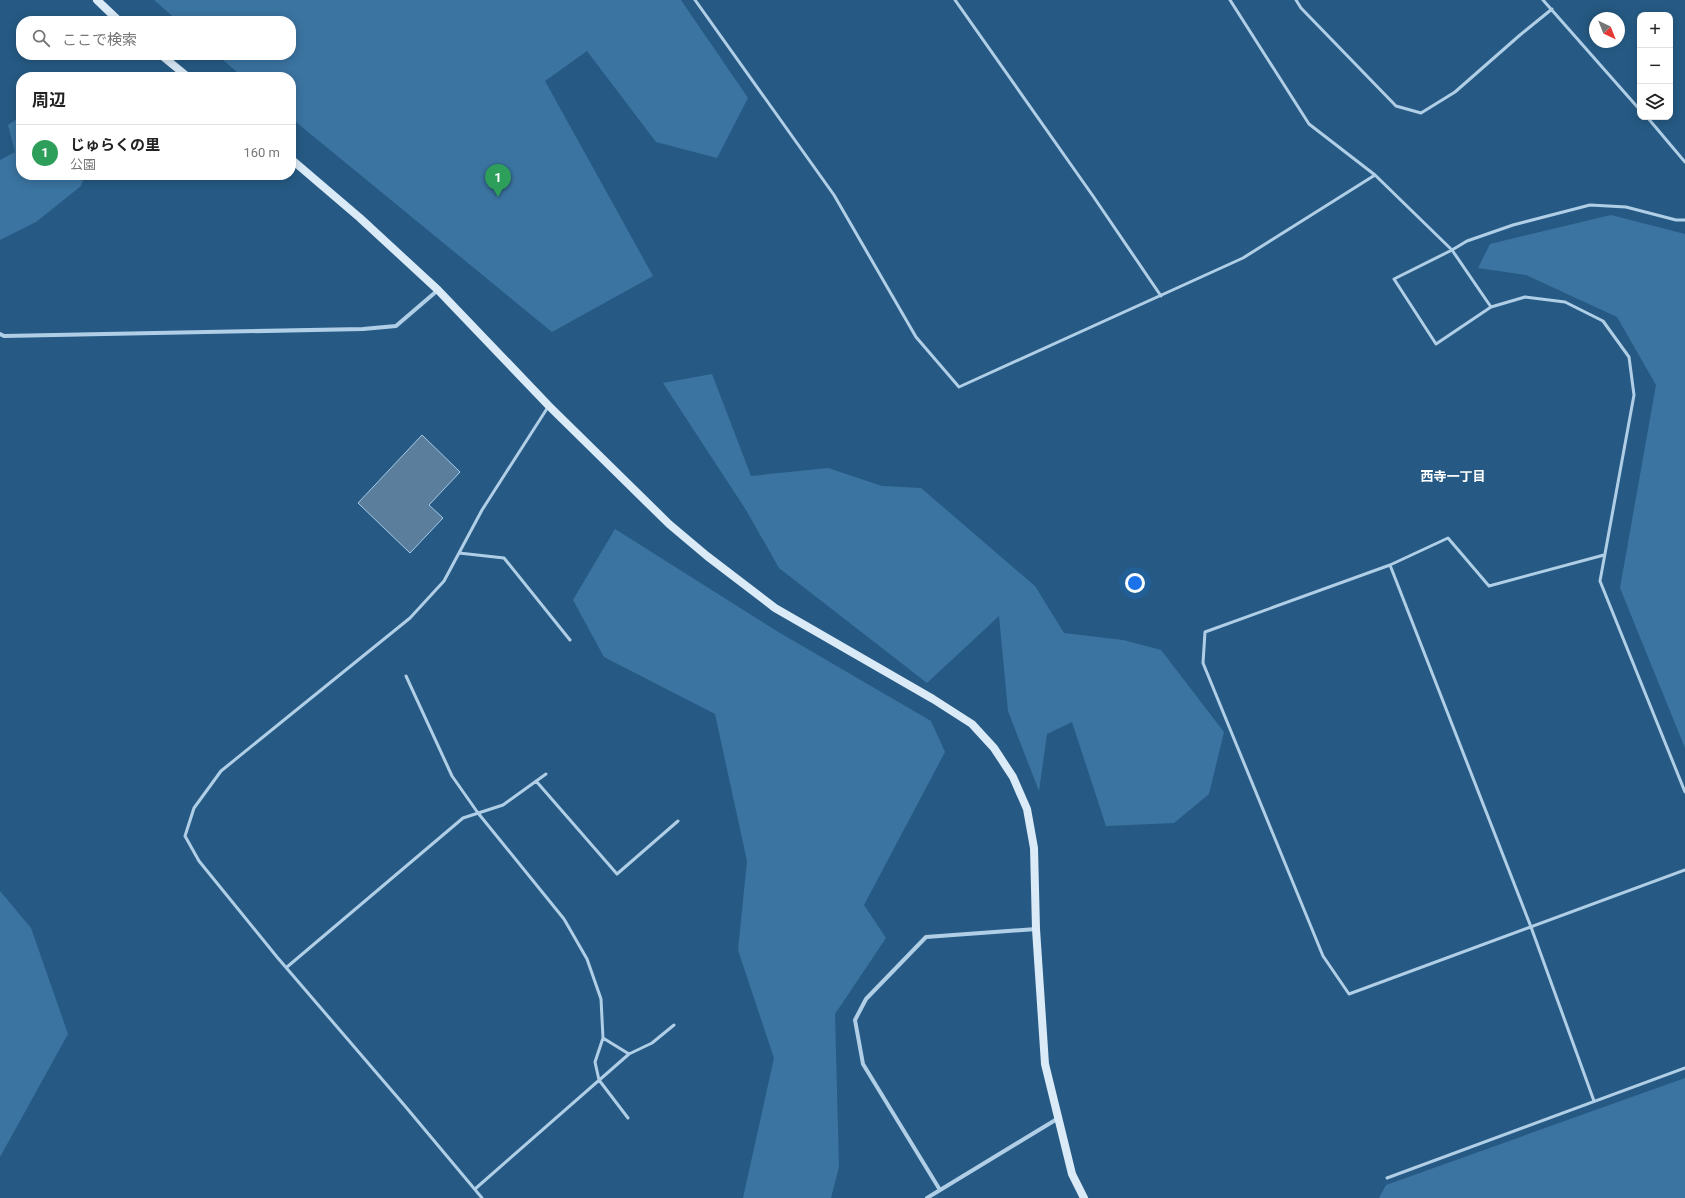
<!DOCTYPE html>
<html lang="ja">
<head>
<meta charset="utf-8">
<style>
  body { margin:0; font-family:Roboto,"Noto Sans JP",sans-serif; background:#f2f2f2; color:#222 }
  .controls { position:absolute; right:12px; top:12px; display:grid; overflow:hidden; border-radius:8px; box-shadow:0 2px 10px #0003 }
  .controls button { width:36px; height:36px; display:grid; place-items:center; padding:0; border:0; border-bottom:1px solid #e0e0e0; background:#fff; color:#222; font:20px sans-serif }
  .compass { position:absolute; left:1589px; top:12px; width:36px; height:36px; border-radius:50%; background:#fff; box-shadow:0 2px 10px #0003; rotate:137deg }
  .you { position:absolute; left:1135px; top:583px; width:14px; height:14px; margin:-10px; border:3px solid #fff; border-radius:50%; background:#1a73e8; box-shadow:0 0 0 6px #1a73e833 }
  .badge { display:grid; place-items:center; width:26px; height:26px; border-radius:50%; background:#b45309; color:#fff; font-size:13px; font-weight:700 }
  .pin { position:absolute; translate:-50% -33px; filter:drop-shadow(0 1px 2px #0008) }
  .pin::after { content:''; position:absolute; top:21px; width:14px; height:12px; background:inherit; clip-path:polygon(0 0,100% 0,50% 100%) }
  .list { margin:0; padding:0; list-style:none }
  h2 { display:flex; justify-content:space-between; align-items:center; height:52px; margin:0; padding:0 16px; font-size:17px }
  h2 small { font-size:13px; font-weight:400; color:#767676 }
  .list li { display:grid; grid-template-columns:26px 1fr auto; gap:12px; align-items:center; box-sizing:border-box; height:56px; padding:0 16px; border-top:1px solid #e0e0e0 }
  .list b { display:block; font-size:15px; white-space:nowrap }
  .list p { margin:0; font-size:13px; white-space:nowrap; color:#767676 }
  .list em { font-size:13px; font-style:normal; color:#767676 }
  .icon { flex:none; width:22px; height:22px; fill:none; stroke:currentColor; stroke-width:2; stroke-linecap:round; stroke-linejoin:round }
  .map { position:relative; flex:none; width:1685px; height:1198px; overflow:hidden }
  .search { position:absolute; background:#fff; box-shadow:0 2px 10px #0003; left:16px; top:16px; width:280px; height:44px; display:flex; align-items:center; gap:10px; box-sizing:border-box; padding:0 14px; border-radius:16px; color:#767676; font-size:15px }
  .panel { position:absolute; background:#fff; box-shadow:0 2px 10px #0003; left:16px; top:72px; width:280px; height:108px; border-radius:16px }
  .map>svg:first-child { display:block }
</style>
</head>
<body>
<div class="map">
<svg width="1685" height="1198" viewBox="0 0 1685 1198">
  <rect width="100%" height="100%" fill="#265a84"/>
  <path fill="#3b74a1" d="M 154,0 L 681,0 L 748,98 L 717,158 L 656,142 L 587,51 L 545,81 L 653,276 L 552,332 L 291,118 L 291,77 L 243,77 L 217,55 L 291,55 L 291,21 L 178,21 Z
    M 21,116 L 21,175 L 85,175 L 81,186 L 36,222 L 0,240 L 0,160 L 15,152 L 8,125 Z
    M 1611,215 L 1685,234 L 1685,748 L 1620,588 L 1656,385 L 1617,317 L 1526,275 L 1478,268 L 1490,244 Z
    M 712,374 L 751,476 L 828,468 L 882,486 L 921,488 L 1035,586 L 1064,633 L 1123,640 L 1161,650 L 1224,732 L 1209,794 L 1174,823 L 1106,826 L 1072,722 L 1047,734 L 1039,791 L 1008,711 L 999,616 L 927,683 L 779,568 L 746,510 L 663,383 Z
    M 615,529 L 780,633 L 931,721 L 945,752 L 864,905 L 886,938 L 835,1014 L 839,1167 L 831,1198 L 743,1198 L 774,1058 L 738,950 L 747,861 L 715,714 L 604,657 L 573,600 Z
    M 0,891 L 31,928 L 68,1034 L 0,1157 Z
    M 1685,1078 L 1685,1198 L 1379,1198 L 1386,1185 Z"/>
  <path fill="#5a7e9b" stroke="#a5cbe8" d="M 422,435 L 460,472 L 429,505 L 443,518 L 410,553 L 358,503 Z"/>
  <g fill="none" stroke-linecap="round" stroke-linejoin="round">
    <path stroke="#b0cfe7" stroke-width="3" d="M 695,0 L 834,195 L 916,337 L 959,387 L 1243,258 L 1375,175 L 1452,250 L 1394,279 L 1436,344 L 1491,307
      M 955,0 L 1093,196 L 1161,296
      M 1230,0 L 1309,124 L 1375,175
      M 1296,0 L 1301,8 L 1396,106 L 1421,113 L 1455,92 L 1520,35 L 1552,9
      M 1543,0 L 1640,110
      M 1647,117 L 1685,162
      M 1685,220 L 1676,220 L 1626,207 L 1590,205 L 1513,225 L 1467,241 L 1452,250 L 1491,307 L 1525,297 L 1565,302 L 1603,321 L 1629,357 L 1634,395 L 1600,581 L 1685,792
      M 459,553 L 504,558 L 570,640
      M 1604,555 L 1489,586 L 1448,538 L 1390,565 L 1205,632 L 1203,663 L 1323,956 L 1349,994 L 1685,870
      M 1390,565 L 1531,927 L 1594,1101
      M 406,676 L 452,776 L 478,813 L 564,919 L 587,959 L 601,999 L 603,1038 L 629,1054
      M 536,781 L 617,874 L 678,821
      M 287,967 L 463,818 L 503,805 L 546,774
      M 603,1038 L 595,1062 L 599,1080 L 628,1118
      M 1387,1178 L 1685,1068
      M 475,1189 L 629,1054 L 652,1043 L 674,1025
      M 482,1198 L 405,1106 L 277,957 L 199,861 L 185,836 L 194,808 L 221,771 L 410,618 L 444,581 L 482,510 L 548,407"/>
    <path stroke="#b0cfe7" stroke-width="4" d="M 0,334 L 4,336 L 363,329 L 396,326 L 438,290
      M 940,1190 L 863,1064 L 855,1020 L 866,999 L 926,937 L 1036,929
      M 927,1198 L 1057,1119"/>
    <path stroke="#daeaf7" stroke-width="8" d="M 97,0 L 119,21
      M 161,55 L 188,77
      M 291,159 L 360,218 L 438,290 L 549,406 L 669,524 L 707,556 L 775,608 L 933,699 L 972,724 L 994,748 L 1013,777 L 1027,809 L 1034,848 L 1036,929 L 1045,1064 L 1072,1174 L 1084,1198"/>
  </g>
  <g text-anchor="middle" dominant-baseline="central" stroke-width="3" stroke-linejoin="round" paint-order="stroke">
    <g font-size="13" font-weight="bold" fill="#fff" stroke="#265a84">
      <text x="1453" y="476">西寺一丁目</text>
    </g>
  </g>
</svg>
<div class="controls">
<button>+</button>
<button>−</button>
<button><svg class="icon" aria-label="layers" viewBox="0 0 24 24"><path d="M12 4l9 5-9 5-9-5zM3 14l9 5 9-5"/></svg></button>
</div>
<svg class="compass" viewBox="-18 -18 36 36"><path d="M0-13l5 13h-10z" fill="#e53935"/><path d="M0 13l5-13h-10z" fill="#767676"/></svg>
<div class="you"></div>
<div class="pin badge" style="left:498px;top:197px;background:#2e9e5b">1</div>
<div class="search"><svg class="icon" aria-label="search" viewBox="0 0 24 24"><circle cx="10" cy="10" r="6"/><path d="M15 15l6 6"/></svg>ここで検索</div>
<section class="panel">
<h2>周辺<small></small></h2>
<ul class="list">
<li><span class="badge" style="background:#2e9e5b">1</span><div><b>じゅらくの里</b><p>公園</p></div><em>160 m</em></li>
</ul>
</section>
</div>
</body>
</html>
